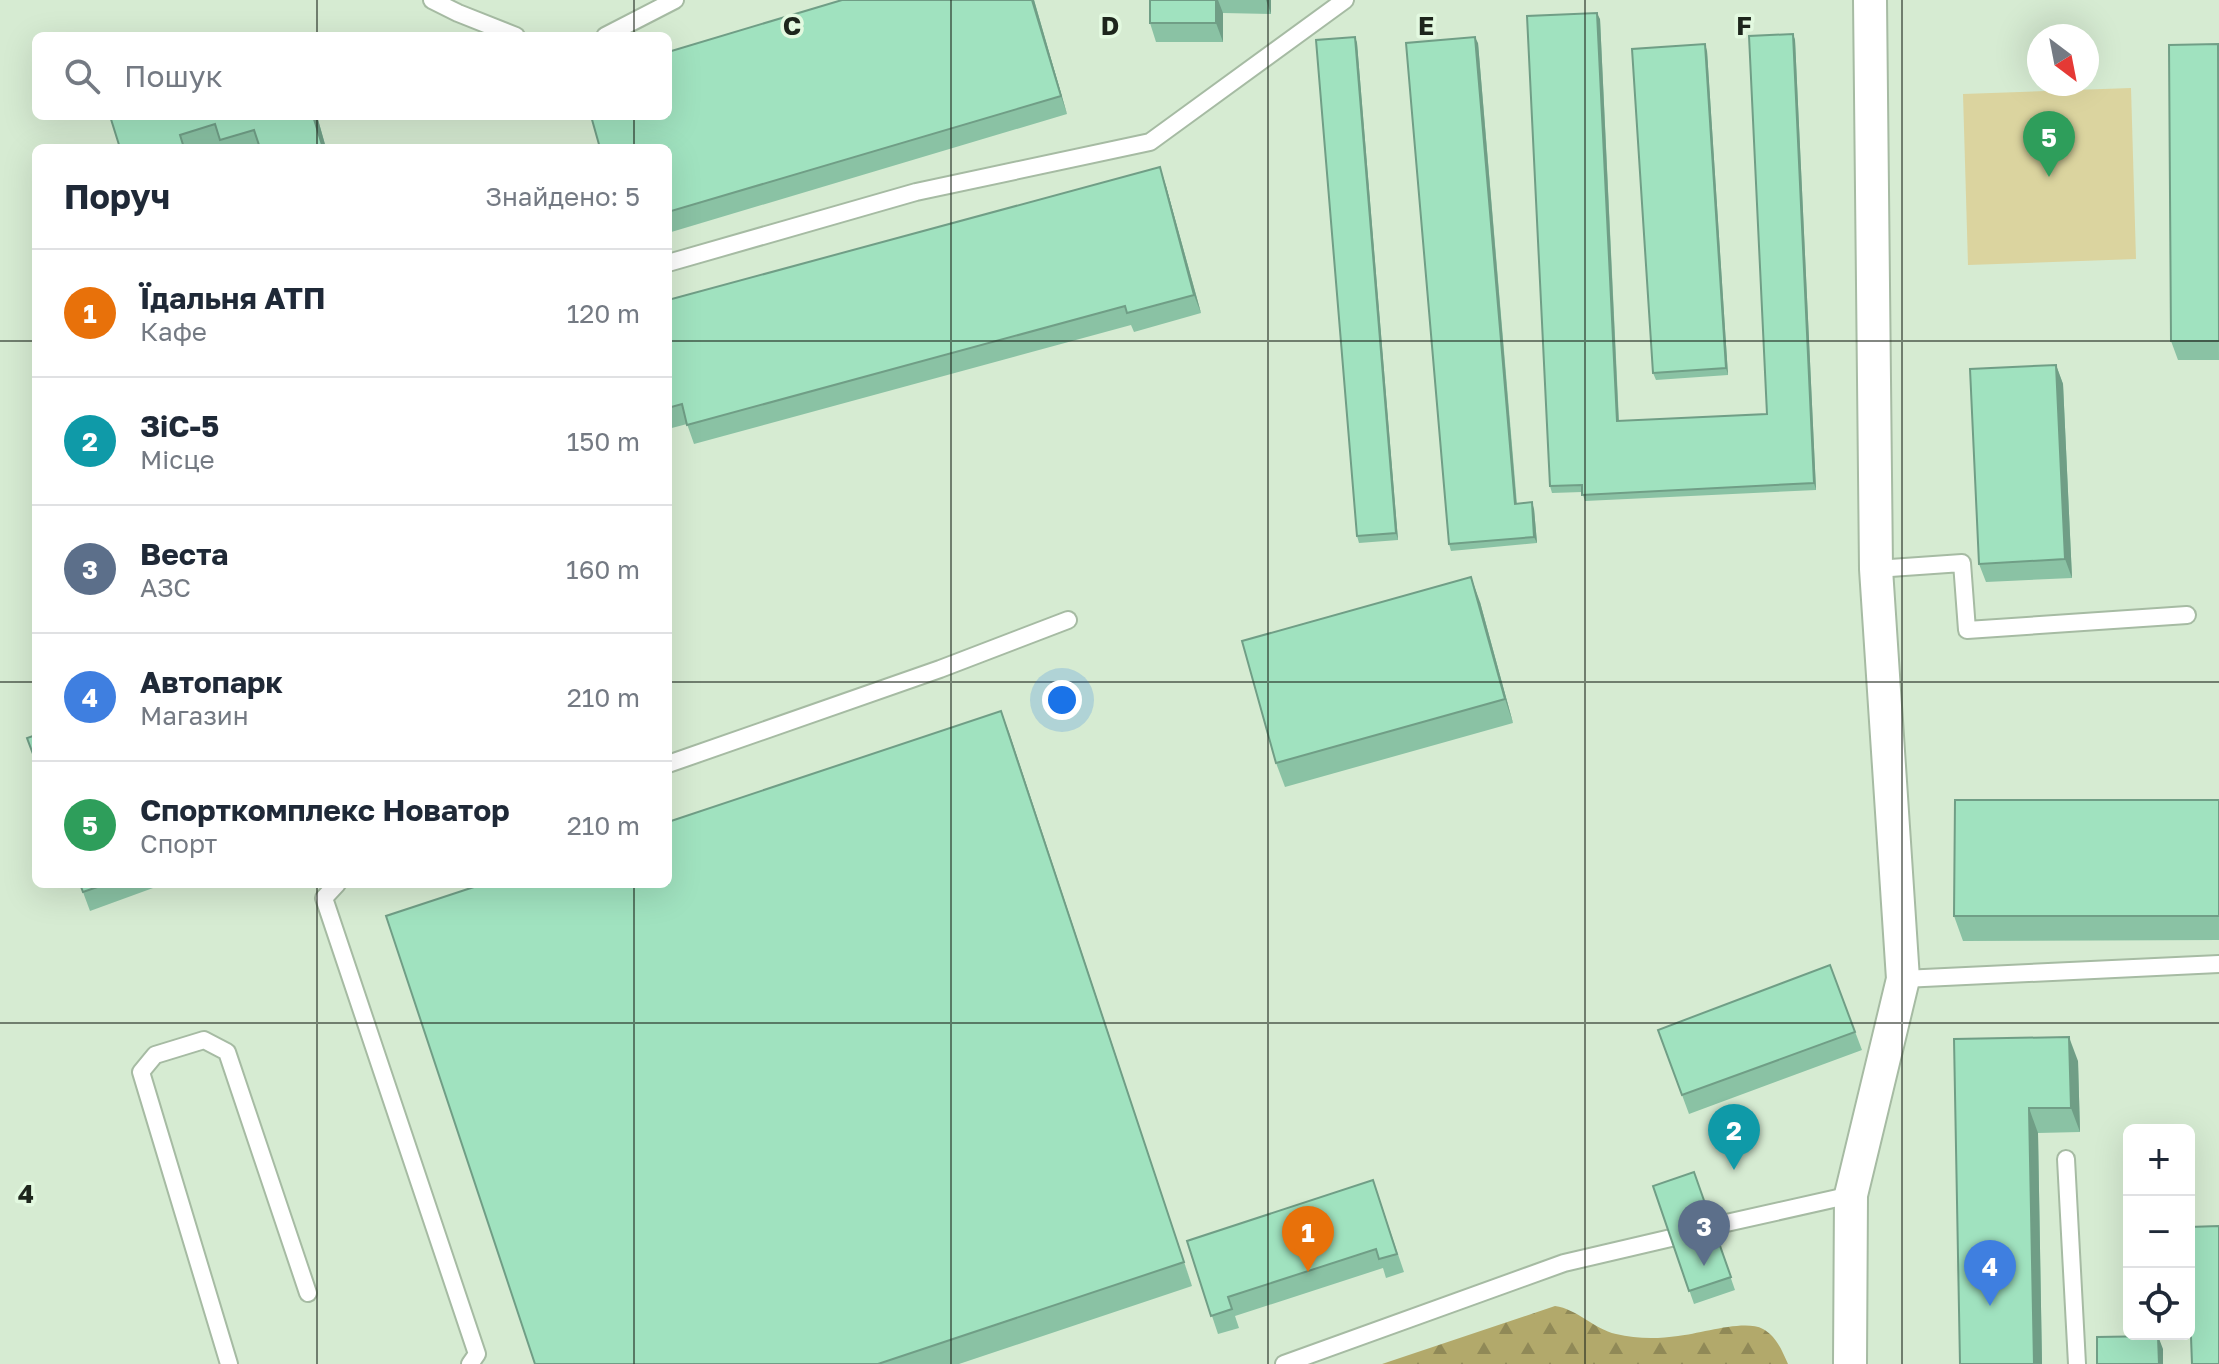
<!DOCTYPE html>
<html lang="uk">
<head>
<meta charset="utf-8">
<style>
  body { margin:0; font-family:"Golos Text",sans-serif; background:#f6f6f7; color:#1f2937 }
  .controls { position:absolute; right:24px; bottom:24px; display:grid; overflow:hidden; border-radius:12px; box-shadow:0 8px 32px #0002 }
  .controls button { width:72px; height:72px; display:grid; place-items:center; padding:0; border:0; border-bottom:2px solid #e0e1e3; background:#fff; color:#1f2937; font:40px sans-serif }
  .compass { position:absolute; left:2027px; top:24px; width:72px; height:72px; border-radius:50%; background:#fff; box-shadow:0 8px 32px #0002; rotate:148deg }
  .you { position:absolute; left:1062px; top:700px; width:28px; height:28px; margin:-20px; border:6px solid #fff; border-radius:50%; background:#1a73e8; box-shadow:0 0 0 12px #1a73e833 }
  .badge { display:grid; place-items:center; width:52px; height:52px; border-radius:50%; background:#1a73e8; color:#fff; font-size:26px; font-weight:700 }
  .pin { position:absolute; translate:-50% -66px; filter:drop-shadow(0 2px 4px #0008) }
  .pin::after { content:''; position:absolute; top:42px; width:28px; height:24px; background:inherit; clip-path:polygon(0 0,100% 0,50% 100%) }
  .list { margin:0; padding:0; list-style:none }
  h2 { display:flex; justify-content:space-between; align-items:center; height:104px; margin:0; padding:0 32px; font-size:34px }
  h2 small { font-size:26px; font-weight:400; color:#747a83 }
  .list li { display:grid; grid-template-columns:52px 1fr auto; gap:24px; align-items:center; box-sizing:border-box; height:128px; padding:0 32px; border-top:2px solid #e0e1e3 }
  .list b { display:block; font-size:30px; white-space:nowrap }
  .list p { margin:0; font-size:26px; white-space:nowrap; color:#747a83 }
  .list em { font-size:26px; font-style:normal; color:#747a83 }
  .icon { flex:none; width:44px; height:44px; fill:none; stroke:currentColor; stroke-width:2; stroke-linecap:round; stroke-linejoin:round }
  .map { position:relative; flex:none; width:2219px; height:1364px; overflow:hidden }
  .search { position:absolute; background:#fff; box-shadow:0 8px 32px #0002; left:32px; top:32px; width:640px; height:88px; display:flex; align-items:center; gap:20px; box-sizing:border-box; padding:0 28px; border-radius:12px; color:#747a83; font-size:30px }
  .panel { position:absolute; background:#fff; box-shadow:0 8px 32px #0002; left:32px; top:144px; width:640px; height:744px; border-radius:12px }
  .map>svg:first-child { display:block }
</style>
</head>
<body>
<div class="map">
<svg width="2219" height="1364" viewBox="0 0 2219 1364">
  <defs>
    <pattern id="forest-firs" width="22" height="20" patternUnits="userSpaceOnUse" patternTransform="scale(2)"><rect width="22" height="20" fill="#b2a96b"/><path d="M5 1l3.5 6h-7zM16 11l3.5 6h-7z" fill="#908957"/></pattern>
  </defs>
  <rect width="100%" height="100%" fill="#d6ebd2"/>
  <path fill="#dbd49f" d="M 2131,88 L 2136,259 L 1968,265 L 1963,94 Z"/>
  <path fill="url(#forest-firs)" d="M 1555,1306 C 1577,1309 1594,1329 1616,1334 C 1636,1339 1658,1339 1678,1336 C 1700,1334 1744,1319 1763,1329 C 1777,1337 1782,1351 1788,1364 L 1382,1364 Z"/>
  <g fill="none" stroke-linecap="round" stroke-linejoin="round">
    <g stroke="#a6bba3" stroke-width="20">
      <path id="service" d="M 432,0 L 458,13 L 516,36
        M 605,36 L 675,0
        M 668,263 L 916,192 L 1150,142 L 1345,0
        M 1876,569 L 1962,563 L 1967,630 L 2187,615
        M 668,764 L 940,669 L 1068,620
        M 337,884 L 324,898 L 477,1354 L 470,1364
        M 1903,979 L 2219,964
        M 2066,1159 L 2077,1364
        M 1713,1226 L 1851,1195
        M 229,1364 L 141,1072 L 155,1055 L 204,1040 L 227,1052 L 308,1293
        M 1284,1364 L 1564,1263 L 1671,1238"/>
    </g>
    <g stroke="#a6bba3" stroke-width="36">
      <path id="minor" d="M 1850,1364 L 1851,1195 L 1903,979 L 1876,569 L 1870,0"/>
    </g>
    <use href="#service" stroke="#fff" stroke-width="16"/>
    <use href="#minor" stroke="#fff" stroke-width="32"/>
  </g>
  <path fill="#8ac2a4" d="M 842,0 L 1034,0 L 1067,114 L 668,233 L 668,148 Z
    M 1150,0 L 1271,0 L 1271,14 L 1223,13 L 1223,42 L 1156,42 L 1150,23 Z
    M 1600,19 L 1619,421 L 1767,414 L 1793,34 L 1795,40 L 1816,490 L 1585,501 L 1582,492 L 1552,493 L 1550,486 Z
    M 1355,37 L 1357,43 L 1398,540 L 1359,543 L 1357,536 Z
    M 1478,43 L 1517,504 L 1534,509 L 1537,543 L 1451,551 L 1449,544 Z
    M 2218,44 L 2219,360 L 2178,360 L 2171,341 Z
    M 1707,51 L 1728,375 L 1656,380 L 1653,373 Z
    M 110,116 L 317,116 L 326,148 L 120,148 Z
    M 1166,186 L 1201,313 L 1134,332 L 1131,325 L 694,444 L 687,424 L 668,429 L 668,300 Z
    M 2056,365 L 2063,384 L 2072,578 L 1986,582 L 1979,564 Z
    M 1480,602 L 1513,723 L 1285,787 L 1276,763 Z
    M 1001,711 L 1192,1286 L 959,1364 L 535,1364 Z
    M 2219,800 L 2219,940 L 1963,941 L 1954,916 Z
    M 80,884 L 164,884 L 90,911 Z
    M 1830,965 L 1862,1050 L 1689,1114 L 1658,1030 Z
    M 1954,1039 L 2078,1061 L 2080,1132 L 2038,1133 L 2042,1364 L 1960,1364 Z
    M 1694,1172 L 1735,1290 L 1694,1304 L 1653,1186 Z
    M 1373,1180 L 1404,1272 L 1386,1278 L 1383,1268 L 1235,1316 L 1239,1328 L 1218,1334 L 1187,1241 Z"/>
  <path fill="#709e86" d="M 1032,0 L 1034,0 L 1067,114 L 1061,96 Z
    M 1216,0 L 1218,0 L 1223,13 L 1223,42 L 1216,23 Z
    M 1266,0 L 1271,0 L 1271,14 Z
    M 1597,13 L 1600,19 L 1619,428 L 1617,421 Z
    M 1793,34 L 1795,40 L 1816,490 L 1814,483 Z
    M 1355,37 L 1357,43 L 1398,540 L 1396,533 Z
    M 1475,37 L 1478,43 L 1517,510 L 1515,504 Z
    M 1705,44 L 1707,51 L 1728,375 L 1726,368 Z
    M 313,116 L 317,116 L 326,148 L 323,148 Z
    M 1160,167 L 1166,186 L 1201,313 L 1194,295 Z
    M 2056,365 L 2063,384 L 2072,578 L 2065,559 Z
    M 1532,502 L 1534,509 L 1537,543 L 1534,537 Z
    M 1471,577 L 1480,602 L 1513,723 L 1505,699 Z
    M 1001,711 L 1010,735 L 1192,1286 L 1184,1262 Z
    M 2069,1037 L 2078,1061 L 2080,1132 L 2071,1108 Z
    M 2029,1108 L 2038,1133 L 2042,1364 L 2034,1364 Z
    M 2158,1336 L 2163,1349 L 2163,1364 L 2159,1364 Z"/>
  <path fill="#a0e2bf" stroke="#709e86" stroke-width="2" d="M 842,0 L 1032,0 L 1061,96 L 668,212 L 668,148 L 600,148 L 591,116 L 668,116 L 668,52 Z
    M 1150,0 L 1216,0 L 1216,23 L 1150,23 Z
    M 1597,13 L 1617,421 L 1767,414 L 1749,36 L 1793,34 L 1814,483 L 1582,495 L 1582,485 L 1550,486 L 1527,16 Z
    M 1355,37 L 1396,533 L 1357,536 L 1316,40 Z
    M 1475,37 L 1515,504 L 1532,502 L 1534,537 L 1449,544 L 1406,43 Z
    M 1705,44 L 1726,368 L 1653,373 L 1632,49 Z
    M 2218,44 L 2219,341 L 2171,341 L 2169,45 Z
    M 110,116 L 313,116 L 323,148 L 260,148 L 254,130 L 220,140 L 215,124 L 180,135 L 184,148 L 120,148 Z
    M 1160,167 L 1194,295 L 1127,313 L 1125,306 L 687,425 L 682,404 L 668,408 L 668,300 Z
    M 2056,365 L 2065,559 L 1979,564 L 1970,369 Z
    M 1471,577 L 1505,699 L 1276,763 L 1242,641 Z
    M 1001,711 L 1184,1262 L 878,1364 L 535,1364 L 386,916 L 483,884 L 668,884 L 668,822 Z
    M 36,735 L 36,762 L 27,738 Z
    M 1955,800 L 2219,800 L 2219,916 L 1954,916 Z
    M 80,884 L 106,884 L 83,892 Z
    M 1830,965 L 1855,1032 L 1682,1095 L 1658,1030 Z
    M 2069,1037 L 2071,1108 L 2029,1108 L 2034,1364 L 1960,1364 L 1954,1039 Z
    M 1694,1172 L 1731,1277 L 1689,1291 L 1653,1186 Z
    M 1373,1180 L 1397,1254 L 1379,1259 L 1376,1249 L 1228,1297 L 1232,1309 L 1211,1316 L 1187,1241 Z
    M 2219,1226 L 2219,1364 L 2192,1364 L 2189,1282 L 2189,1227 Z
    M 2158,1336 L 2159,1364 L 2097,1364 L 2097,1337 Z"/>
  <path fill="none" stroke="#1d251c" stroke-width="2" stroke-opacity="0.55" d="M 317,0 L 317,36M 634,0 L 634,36M 951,0 L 951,1364M 1268,0 L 1268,1364M 1585,0 L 1585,1364M 1902,0 L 1902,1364M 317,116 L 317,148M 634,116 L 634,148M 0,341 L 36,341M 668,341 L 2219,341M 0,682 L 36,682M 668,682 L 2219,682M 317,884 L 317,1364M 634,884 L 634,1364M 0,1023 L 2219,1023"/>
  <g font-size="26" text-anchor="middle" font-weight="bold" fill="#1d251c" stroke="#e3f9e0" stroke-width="7" stroke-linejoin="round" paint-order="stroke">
    <text x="792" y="35">C</text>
    <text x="1110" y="35">D</text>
    <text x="1426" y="35">E</text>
    <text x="1744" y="35">F</text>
    <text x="26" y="1203">4</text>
  </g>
</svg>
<div class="controls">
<button>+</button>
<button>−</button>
<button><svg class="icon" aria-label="locate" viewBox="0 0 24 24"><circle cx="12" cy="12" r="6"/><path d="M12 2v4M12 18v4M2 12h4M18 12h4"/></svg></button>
</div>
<svg class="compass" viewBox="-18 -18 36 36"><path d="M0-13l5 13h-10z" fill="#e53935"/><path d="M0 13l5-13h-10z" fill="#747a83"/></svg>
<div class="you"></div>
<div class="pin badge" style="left:1308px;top:1272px;background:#e8710a">1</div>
<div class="pin badge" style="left:1734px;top:1170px;background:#0f9aa8">2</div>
<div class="pin badge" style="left:1704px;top:1266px;background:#5c6f8a">3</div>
<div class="pin badge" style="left:1990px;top:1306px;background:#3f7fe0">4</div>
<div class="pin badge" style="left:2049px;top:177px;background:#2e9e5b">5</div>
<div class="search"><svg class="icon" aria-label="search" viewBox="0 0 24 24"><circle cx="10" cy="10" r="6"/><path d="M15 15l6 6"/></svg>Пошук</div>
<section class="panel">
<h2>Поруч<small>Знайдено: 5</small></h2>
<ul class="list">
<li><span class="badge" style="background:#e8710a">1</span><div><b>Їдальня АТП</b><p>Кафе</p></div><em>120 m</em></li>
<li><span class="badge" style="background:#0f9aa8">2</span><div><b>ЗіС-5</b><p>Місце</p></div><em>150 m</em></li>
<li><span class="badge" style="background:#5c6f8a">3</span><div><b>Веста</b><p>АЗС</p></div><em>160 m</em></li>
<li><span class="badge" style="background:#3f7fe0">4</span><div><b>Автопарк</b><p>Магазин</p></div><em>210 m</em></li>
<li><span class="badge" style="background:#2e9e5b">5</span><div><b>Спорткомплекс Новатор</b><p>Спорт</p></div><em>210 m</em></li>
</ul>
</section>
</div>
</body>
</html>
